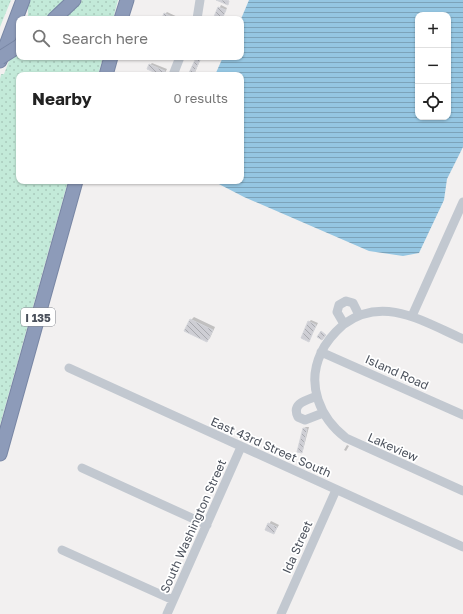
<!DOCTYPE html>
<html lang="en">
<head>
<meta charset="utf-8">
<style>
  body { margin:0; font-family:"Golos Text",sans-serif; background:#f6f6f6; color:#222 }
  .controls { position:absolute; right:12px; top:12px; display:grid; overflow:hidden; border-radius:8px; box-shadow:0 1px 3px #0004 }
  .controls button { width:36px; height:36px; display:grid; place-items:center; padding:0; border:0; border-bottom:1px solid #e0e0e0; background:#fff; color:#222; font:20px sans-serif }
  .list { margin:0; padding:0; list-style:none }
  h2 { display:flex; justify-content:space-between; align-items:center; height:52px; margin:0; padding:0 16px; font-size:17px }
  h2 small { font-size:13px; font-weight:400; color:#767676 }
  .icon { flex:none; width:22px; height:22px; fill:none; stroke:currentColor; stroke-width:2; stroke-linecap:round; stroke-linejoin:round }
  .map { position:relative; flex:none; width:463px; height:614px; overflow:hidden }
  .search { position:absolute; background:#fff; box-shadow:0 1px 3px #0004; left:16px; top:16px; width:228px; height:44px; display:flex; align-items:center; gap:10px; box-sizing:border-box; padding:0 14px; border-radius:8px; color:#767676; font-size:15px }
  .panel { position:absolute; background:#fff; box-shadow:0 1px 3px #0004; left:16px; top:72px; width:228px; height:112px; border-radius:8px }
  .map>svg:first-child { display:block }
</style>
</head>
<body>
<div class="map">
<svg width="463" height="614" viewBox="0 0 463 614">
  <defs>
    <pattern id="grass-dots" width="8" height="8" patternUnits="userSpaceOnUse"><rect width="8" height="8" fill="#c3ead9"/><path d="M2 2h.1M6 6h.1" fill="none" stroke="#a9cabc" stroke-width="1.8" stroke-linecap="round"/></pattern>
    <pattern id="water-rules" width="6" height="5" patternUnits="userSpaceOnUse"><rect width="6" height="5" fill="#95c6e2"/><path d="M0 2.5h6" fill="none" stroke="#7ca3ba"/></pattern>
    <pattern id="building-back-hatch" width="6" height="6" patternUnits="userSpaceOnUse"><rect width="6" height="6" fill="#ceced4"/><path d="M-1 5l2 2M0 0l6 6M5-1l2 2" fill="none" stroke="#a9aaaf"/></pattern>
  </defs>
  <rect width="100%" height="100%" fill="#f2f0f0"/>
  <path fill="url(#grass-dots)" d="M 0,0 L 11,0 L 0,27 Z
    M 28,0 L 65,0 L 45,19 L 28,19 Z
    M 82,0 L 118,0 L 113,19 L 62,19 Z
    M 19,53 L 19,57 L 103,57 L 98,75 L 19,75 L 19,181 L 68,181 L 0,425 L 0,79 L 1,74 L 4,74 L 9,61 Z"/>
  <path fill="url(#water-rules)" fill-rule="evenodd" d="M 249,0 L 463,0 L 463,147 L 447,179 L 444,200 L 419,253 L 403,256 L 369,251 L 244,197 L 213,181 L 241,181 L 241,75 L 215,75 L 223,57 L 241,57 L 241,19 ZM 418,15 L 448,15 L 448,117 L 418,117 Z"/>
  <path fill="#0003" d="M 221,5 L 227,8 L 222,19 L 214,19 Z
    M 167,12 L 182,19 L 167,19 L 165,14 Z
    M 198,57 L 201,58 L 194,75 L 189,75 Z
    M 152,63 L 167,69 L 165,73 L 162,75 L 150,65 Z
    M 194,317 L 215,327 L 210,338 L 207,341 L 191,320 Z
    M 311,320 L 318,323 L 309,340 L 309,322 Z
    M 306,427 L 309,427 L 303,450 L 301,451 L 304,428 Z
    M 347,445 L 349,446 L 346,451 L 344,450 Z
    M 271,521 L 279,525 L 274,533 L 266,530 Z"/>
  <path fill="url(#building-back-hatch)" stroke="#d4d5da" d="M 216,0 L 227,0 L 229,1 L 228,5 Z
    M 218,7 L 226,10 L 222,19 L 213,19 Z
    M 164,13 L 176,19 L 164,19 L 162,18 Z
    M 196,58 L 200,60 L 193,75 L 188,75 Z
    M 149,64 L 165,71 L 164,75 L 160,75 L 147,69 Z
    M 190,319 L 213,330 L 207,342 L 184,331 Z
    M 308,321 L 316,325 L 309,342 L 301,338 Z
    M 321,331 L 326,335 L 322,340 L 317,337 Z
    M 303,428 L 307,429 L 302,453 L 297,452 Z
    M 268,523 L 277,527 L 274,534 L 265,530 Z"/>
  <g fill="none" stroke-linecap="round" stroke-linejoin="round">
    <g stroke="#7886a4" stroke-width="15">
      <path id="highway" d="M 54,19 L 74,0
        M 121,19 L 127,0
        M 0,61 L 23,0
        M 106,75 L 111,57
        M 0,454 L 76,181"/>
    </g>
    <path stroke="#c2c8d0" stroke-width="9" d="M 197,19 L 200,0
      M 173,75 L 180,57
      M 359,315 L 353,303 L 346,301 L 339,305 L 337,312 L 344,324 C 335,332 326,341 321,353 C 306,385 320,418 346,438 L 463,491
      M 412,316 L 463,202
      M 344,324 C 384,295 424,322 463,339
      M 321,352 L 463,415
      M 69,368 L 463,547
      M 317,396 C 307,400 291,403 298,417 L 305,420 L 323,413
      M 82,468 L 207,525
      M 62,550 L 173,600
      M 167,614 L 241,447
      M 281,614 L 336,490"/>
    <use href="#highway" stroke="#8d9bb9" stroke-width="13"/>
    <g stroke="#7886a4" stroke-width="15" stroke-linecap="butt">
      <path id="highway-bridge" d="M 0,58 L 19,46"/>
    </g>
    <use href="#highway-bridge" stroke="#8d9bb9" stroke-width="13"/>
  </g>
  <g text-anchor="middle" dominant-baseline="central" stroke-width="3.5" stroke-linejoin="round" paint-order="stroke">
    <rect fill="#fff" stroke="#80848c" stroke-width="1" x="21" y="308" width="34" height="18" rx="3"/>
    <g font-size="11" font-weight="bold" fill="#4a505b">
      <text x="38" y="317">I 135</text>
    </g>
    <g font-size="12" fill="#4a505b" stroke="#fff">
      <text transform="translate(397 372) rotate(24)">Island Road</text>
      <text transform="translate(271 447) rotate(24)">East 43rd Street South</text>
      <text transform="translate(393 447) rotate(24)">Lakeview</text>
      <text transform="translate(193 526) rotate(-66)">South Washington Street</text>
      <text transform="translate(297 547) rotate(-66)">Ida Street</text>
    </g>
  </g>
</svg>
<div class="controls">
<button>+</button>
<button>−</button>
<button><svg class="icon" aria-label="locate" viewBox="0 0 24 24"><circle cx="12" cy="12" r="6"/><path d="M12 2v4M12 18v4M2 12h4M18 12h4"/></svg></button>
</div>
<div class="search"><svg class="icon" aria-label="search" viewBox="0 0 24 24"><circle cx="10" cy="10" r="6"/><path d="M15 15l6 6"/></svg>Search here</div>
<section class="panel">
<h2>Nearby<small>0 results</small></h2>
<ul class="list">
</ul>
</section>
</div>
</body>
</html>
